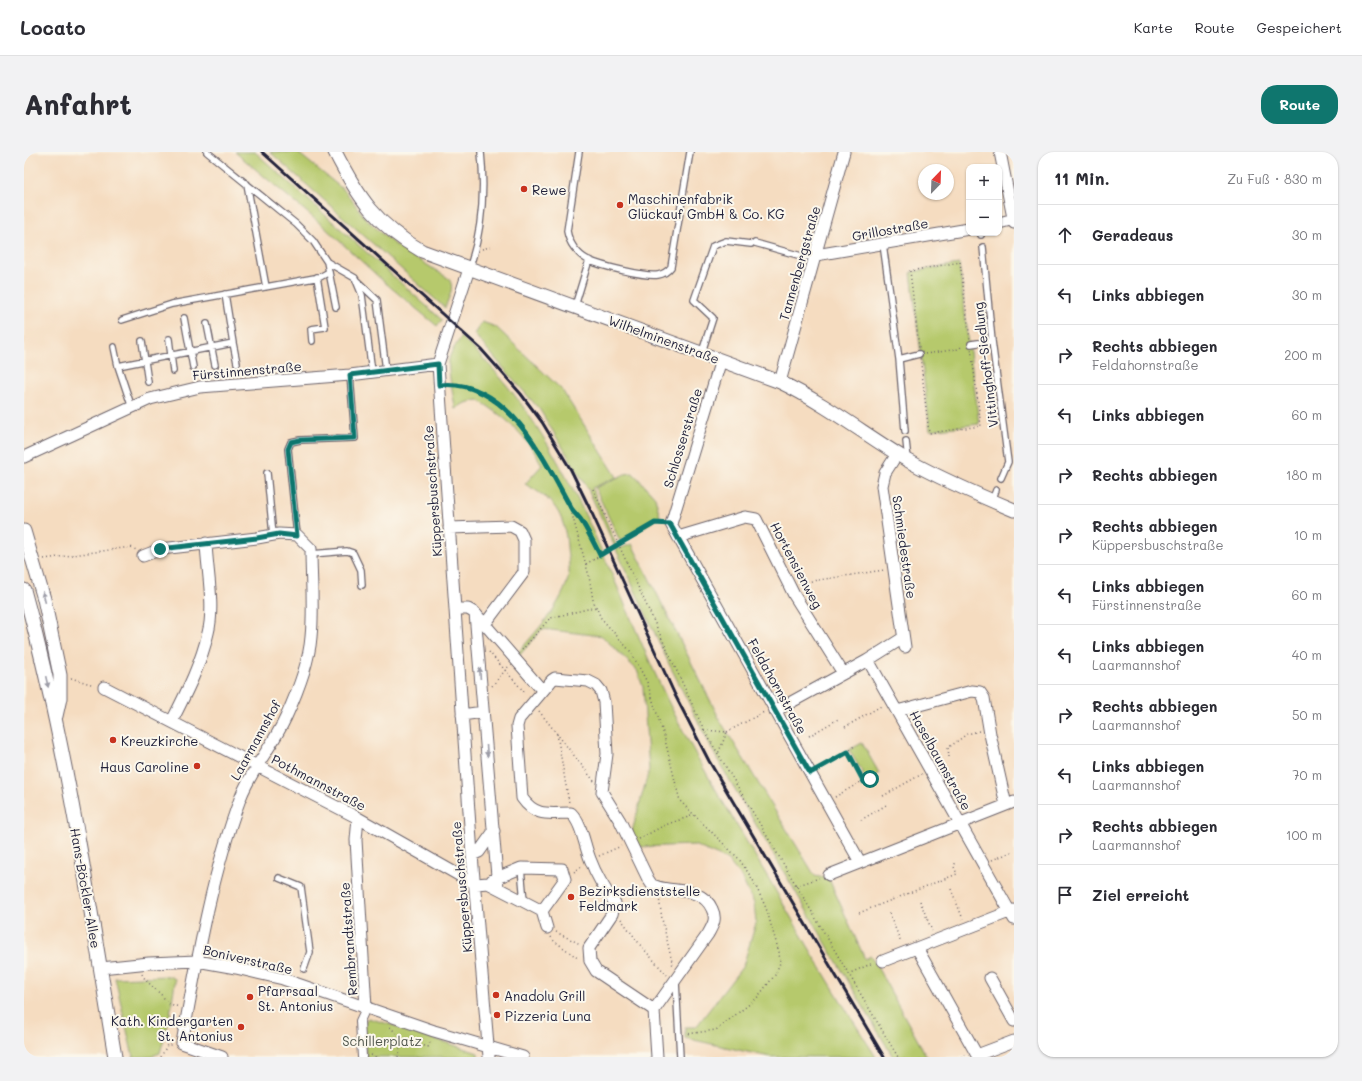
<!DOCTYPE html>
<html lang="de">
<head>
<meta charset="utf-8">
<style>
  body { margin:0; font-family:Mali,sans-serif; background:#f2f2f3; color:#2b2b33 }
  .controls { position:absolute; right:12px; top:12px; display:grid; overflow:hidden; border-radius:8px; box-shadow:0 1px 3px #0004 }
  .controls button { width:36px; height:36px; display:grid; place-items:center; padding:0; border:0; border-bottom:1px solid #e1e1e2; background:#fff; color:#2b2b33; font:20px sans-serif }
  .compass { position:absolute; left:894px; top:12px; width:36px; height:36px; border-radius:50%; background:#fff; box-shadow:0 1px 3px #0004; rotate:23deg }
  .stop { position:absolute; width:12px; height:12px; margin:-9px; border:3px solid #0f766e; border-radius:50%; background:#fff }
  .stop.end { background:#0f766e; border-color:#fff; box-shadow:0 1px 4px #0008 }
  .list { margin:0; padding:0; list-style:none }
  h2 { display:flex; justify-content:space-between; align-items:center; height:52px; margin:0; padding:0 16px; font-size:17px }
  h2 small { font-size:13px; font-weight:400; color:#7c7c81 }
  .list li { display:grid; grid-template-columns:26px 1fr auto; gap:12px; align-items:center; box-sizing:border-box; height:60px; padding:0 16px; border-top:1px solid #e1e1e2 }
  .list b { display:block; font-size:15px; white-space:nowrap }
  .list p { margin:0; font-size:13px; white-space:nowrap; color:#7c7c81 }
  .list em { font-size:13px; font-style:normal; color:#7c7c81 }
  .icon { flex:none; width:22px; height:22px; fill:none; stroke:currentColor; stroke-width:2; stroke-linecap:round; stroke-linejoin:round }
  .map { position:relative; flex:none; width:990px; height:905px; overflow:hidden; border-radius:16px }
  header { display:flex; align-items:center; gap:24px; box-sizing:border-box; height:56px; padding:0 20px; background:#fff; border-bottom:1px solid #e1e1e2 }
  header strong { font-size:19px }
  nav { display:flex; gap:22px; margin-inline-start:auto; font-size:14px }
  .intro { display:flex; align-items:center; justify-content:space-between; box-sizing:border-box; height:96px; padding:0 24px }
  h1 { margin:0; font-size:28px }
  .button { padding:10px 18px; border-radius:16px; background:#0f766e; color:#fff; font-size:14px; font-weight:700 }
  main { display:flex; gap:24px; padding:0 24px }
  aside { flex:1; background:#fff; border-radius:16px; box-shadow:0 1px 3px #0004 }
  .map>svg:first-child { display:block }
</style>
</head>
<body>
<header>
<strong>Locato</strong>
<nav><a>Karte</a><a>Route</a><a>Gespeichert</a></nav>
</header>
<div class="intro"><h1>Anfahrt</h1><a class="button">Route</a></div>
<main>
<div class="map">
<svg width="990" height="905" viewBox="0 0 990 905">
  <rect width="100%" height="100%" fill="#fbf7ec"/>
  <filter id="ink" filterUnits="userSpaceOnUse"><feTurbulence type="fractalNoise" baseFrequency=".025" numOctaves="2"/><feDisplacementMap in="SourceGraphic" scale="8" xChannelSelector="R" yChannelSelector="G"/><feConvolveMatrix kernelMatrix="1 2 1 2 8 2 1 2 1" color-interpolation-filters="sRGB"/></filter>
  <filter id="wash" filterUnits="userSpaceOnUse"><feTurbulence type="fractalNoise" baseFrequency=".012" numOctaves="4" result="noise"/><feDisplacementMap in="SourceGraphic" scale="16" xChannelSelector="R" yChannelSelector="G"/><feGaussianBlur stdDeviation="0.9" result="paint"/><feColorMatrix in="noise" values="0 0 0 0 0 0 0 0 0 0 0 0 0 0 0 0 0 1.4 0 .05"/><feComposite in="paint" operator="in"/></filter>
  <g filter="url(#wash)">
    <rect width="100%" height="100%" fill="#f5dcc0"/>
    <path fill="#b6c96c" stroke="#6c7654" d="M 211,0 L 231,0 L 418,168 L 413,174 L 359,129 L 298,73 Z
      M 246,0 L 273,0 L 321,39 L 342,67 L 370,92 L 424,126 C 432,135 424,146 421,156 Z
      M 935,112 L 955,272 L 906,278 L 887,120 Z
      M 458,170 L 472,175 L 538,238 L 593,325 L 568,336 L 594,397 L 608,392 L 697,570 L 791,724 L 805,727 L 841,807 L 847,804 L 903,905 L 869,905 L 692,605 L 645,512 L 564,337 L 516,258 L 450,182 Z
      M 437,185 C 550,286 587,439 654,569 C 682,624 715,676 746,729 C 780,788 815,848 852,905 L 746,905 L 661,886 L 661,875 L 672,875 L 719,814 L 732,771 L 730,751 L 716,723 L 704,709 L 697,705 L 670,693 L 613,695 L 607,683 L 625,618 L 619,535 L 613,518 L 578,484 L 518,477 L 494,505 L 492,503 C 510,481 541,451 545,421 C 546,413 543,402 543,394 C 540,360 530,348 501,332 L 518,313 C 503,284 482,265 454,248 L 441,251 L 431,257 C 430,244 423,219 425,208 C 426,200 433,192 437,185 Z
      M 609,321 L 631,345 L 636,365 L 596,389 L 571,336 L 601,322 Z
      M 838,591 L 855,621 L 843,628 L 825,598 Z
      M 145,824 L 151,827 L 151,830 L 145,869 L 136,901 L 126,905 L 109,905 L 91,826 Z
      M 344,866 L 368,873 L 454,901 L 454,905 L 342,905 L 340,871 Z"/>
  </g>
  <g filter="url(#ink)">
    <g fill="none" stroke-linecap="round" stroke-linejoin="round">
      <g stroke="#6c636a" stroke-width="8">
        <path id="service" d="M 183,0 L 272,72 L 289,89 L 303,110 L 331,126 L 338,143 L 348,220
          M 555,0 L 543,79 C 545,91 553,102 564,108 C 577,114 621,125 634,123 C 640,122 644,119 647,115 L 666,0
          M 223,32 L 242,135
          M 957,81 L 957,83
          M 731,91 L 781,105 L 791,103
          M 859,92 L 875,207 L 881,279
          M 959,95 L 968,189 L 984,310 L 977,326
          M 445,117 C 458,80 461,39 457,0
          M 305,120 L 312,155
          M 332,128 L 353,148 L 362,218
          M 551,154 L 565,108
          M 160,166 L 169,215
          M 98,168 L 148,152 L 296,125 L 305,120 L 303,110
          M 183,172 L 191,213
          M 145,187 L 149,219
          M 118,189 L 124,230
          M 288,189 L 287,177 L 301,175 L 293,125
          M 209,191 L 213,211
          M 947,192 L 968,189
          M 90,195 L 94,214 L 209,191 L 201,142
          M 678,200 L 689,166 L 670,148 L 689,94 L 702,89 L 727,92
          M 875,207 L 895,202
          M 94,214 L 108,256
          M 882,289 L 884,307
          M 243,321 L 249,383
          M 968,349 L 972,338
          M 273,383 L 264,297 L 267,290 L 276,288 L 331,286 L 326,223
          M 287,402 L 323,399 L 329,401 L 337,418 L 338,433
          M 497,716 L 500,749
          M 255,726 L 277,735 L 286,800 L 280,817
          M 652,829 L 656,905"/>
      </g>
      <g stroke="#6c636a" stroke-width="10">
        <path id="pedestrian" d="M 338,905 L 336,869 L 342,856"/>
      </g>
      <g stroke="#6c636a" stroke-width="13">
        <path id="minor" d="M 976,0 L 990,71
          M 975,71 L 990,67
          M 792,103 L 945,77
          M 445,117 L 414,212 L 448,703 L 465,905
          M 697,208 L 647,372 L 836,710
          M 756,230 L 820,0
          M 873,302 L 861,321 L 858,334 L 881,495
          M 0,305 L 126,247 L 176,235 L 326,223 L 414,212
          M 425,376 L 487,374 L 496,379 L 500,388 L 500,420 L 461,472
          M 654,385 L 721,365 L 732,367 L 770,443 L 819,521
          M 119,404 L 137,397 L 233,386 L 255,382 L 273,383 L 287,397 C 287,427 290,456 287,485 C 285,512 273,541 262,565 C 249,594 227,617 216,647 C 187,725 173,809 158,891 L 198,905
          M 431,457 L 444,457 L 451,461 L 518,538
          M 451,461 L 474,736
          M 879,486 L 844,508 L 990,767
          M 80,535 L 334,666 L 440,726 L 452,732 L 464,731 L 518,759 L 523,776
          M 751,559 L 844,508
          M 873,559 L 948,539 L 956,540 L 960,546 L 966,582 L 982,653
          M 438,563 L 459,560
          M 148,569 C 162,541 177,512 184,481 C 191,455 183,418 182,391
          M 334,666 L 332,688 L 342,856
          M 448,703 L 455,700 L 470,679
          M 805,723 L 990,650
          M 468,728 L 497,716 L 538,717 L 541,727 L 518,759
          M 893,796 L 954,905
          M 859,809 L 990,758
          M 77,816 L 125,811 L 173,809 L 212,816 L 259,827 L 410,879 L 499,905
          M 966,826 L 990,869
          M 630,858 L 572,819 L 566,809 L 565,796 L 588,762 L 591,751 C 581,738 572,723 566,707 C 560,692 558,672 547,661 C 526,661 512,666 498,646 L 493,574 L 495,567 L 528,528 L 531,526 L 564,529 L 572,533 L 577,539 L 580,550 L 583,602 L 578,640 L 596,669 L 624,727 L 628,733 L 634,735 C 653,740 679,736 688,757 C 693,767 689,773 684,782 L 630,858 L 633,905
          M 953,903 L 990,889"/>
      </g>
      <g stroke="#6c636a" stroke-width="15">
        <path id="tertiary" d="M 311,0 C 334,45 353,74 398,99 L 756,230 C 802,252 840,282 883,308 C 917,327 954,343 990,358
          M 0,379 L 20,447 L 36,523 L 36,546 L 32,564
          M 0,438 C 42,591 65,749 91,905"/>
      </g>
      <path stroke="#6c636a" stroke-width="1.5" stroke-dasharray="1 3" stroke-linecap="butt" d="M 458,97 L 466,95
        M 936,110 L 957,274 L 905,281 L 886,119 Z
        M 901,202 L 935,197 L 939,193
        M 425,232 L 435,232 L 447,236 L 464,245 L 482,258 L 499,275 L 511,291 L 546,355 L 565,424 L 569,448 L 577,466 L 607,500 L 623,530 L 640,584 L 656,649 L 715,707 L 729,728 L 742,756 L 755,800 L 756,811 L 751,823 L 732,847 L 692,878 L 663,882
        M 569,337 L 680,578 L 874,905
        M 548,357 L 563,378 L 576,403
        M 20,407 L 107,395 L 112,398
        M 562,412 L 631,371 L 637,372
        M 775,431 L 860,418
        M 498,498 L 526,466 L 572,455
        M 465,500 L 502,542
        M 47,526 L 70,533
        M 468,534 L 484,515
        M 515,559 L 570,629
        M 821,575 L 859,553
        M 680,578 L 703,580 L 694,602
        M 703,580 L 740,560
        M 533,582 L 545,651
        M 785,584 L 816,566
        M 824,600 L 840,628
        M 925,605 L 924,596 L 943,582 L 955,579
        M 795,616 L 824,600 L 831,593
        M 859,644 L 898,622
        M 811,645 L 840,628 L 841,630 L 849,626
        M 837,668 L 864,652
        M 615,687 L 641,673 L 670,663
        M 575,704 L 597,694
        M 968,708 L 990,699
        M 550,720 L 558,714
        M 772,734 L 795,726
        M 927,737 L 939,767
        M 635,745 L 638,767 L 649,814
        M 896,749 L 908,779
        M 835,761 L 933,722 L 930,715 L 932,709
        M 865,761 L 877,790
        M 597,767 L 617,794 L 643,823
        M 532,780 L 556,792
        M 527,785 L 529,788 L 555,807
        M 118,822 C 124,834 137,839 143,851 L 155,855
        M 824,822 L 849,811
        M 366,875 L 378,887 L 404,895 L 407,888
        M 347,903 L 352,905
        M 137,905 L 143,893 L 148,893
        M 374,905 L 378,887
        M 937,905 L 942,903"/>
      <use href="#service" stroke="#fff" stroke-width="5.5"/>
      <use href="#pedestrian" stroke="#fff" stroke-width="8"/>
      <use href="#minor" stroke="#fff" stroke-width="11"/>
      <use href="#tertiary" stroke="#fff" stroke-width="13"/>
      <path stroke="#22223b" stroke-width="3" d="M 238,0 L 457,197 L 497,242 L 518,270 L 547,318 L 566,357 L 651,543 L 685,609 L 860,905"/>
    </g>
    <defs><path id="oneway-solid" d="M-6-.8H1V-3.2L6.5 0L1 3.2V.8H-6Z"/></defs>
    <g fill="#9c9ca7">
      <use href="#oneway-solid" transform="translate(20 445) rotate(-104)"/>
      <use href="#oneway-solid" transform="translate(456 521) rotate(-94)"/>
      <use href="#oneway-solid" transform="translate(23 530) rotate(77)"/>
      <use href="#oneway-solid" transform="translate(463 599) rotate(85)"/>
    </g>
  </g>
  <g fill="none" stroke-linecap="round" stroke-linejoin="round" filter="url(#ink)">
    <path stroke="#0f766e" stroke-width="5" d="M 136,397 L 233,386 L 255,382 L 273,384 L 264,297 L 267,290 L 276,288 L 331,286 L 326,223 L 414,212 L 415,233 C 483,226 518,304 546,354 C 548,359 553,363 557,368 C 564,379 570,391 576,403 L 631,371 L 646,372 L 786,621 L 824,600 L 840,630 L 846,627"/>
  </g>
  <g fill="#c8321e" stroke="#fbf7ec" stroke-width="1.5">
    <circle cx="500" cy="37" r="4"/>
    <circle cx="596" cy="53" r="4"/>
    <circle cx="89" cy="588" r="4"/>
    <circle cx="173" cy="614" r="4"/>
    <circle cx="547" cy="745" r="4"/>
    <circle cx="472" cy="843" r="4"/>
    <circle cx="226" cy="845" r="4"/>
    <circle cx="473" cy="863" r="4"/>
    <circle cx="217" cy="875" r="4"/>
  </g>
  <g text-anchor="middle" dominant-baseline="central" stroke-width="4" stroke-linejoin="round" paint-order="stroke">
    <g font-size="13" fill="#22223b" stroke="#fbf7ec" text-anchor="start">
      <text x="508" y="37">Rewe</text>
      <text x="604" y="46">Maschinenfabrik<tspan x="604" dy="15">Glückauf GmbH &amp; Co. KG</tspan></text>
      <text x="97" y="588">Kreuzkirche</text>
      <text x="165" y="614" text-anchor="end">Haus Caroline</text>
      <text x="555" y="738">Bezirksdienststelle<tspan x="555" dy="15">Feldmark</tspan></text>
      <text x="234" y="838">Pfarrsaal<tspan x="234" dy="15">St. Antonius</tspan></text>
      <text x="480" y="843">Anadolu Grill</text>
      <text x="481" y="863">Pizzeria Luna</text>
      <text x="209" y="868" text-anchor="end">Kath. Kindergarten<tspan x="209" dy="15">St. Antonius</tspan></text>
    </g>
    <g font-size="13" fill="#22223b" stroke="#fbf7ec">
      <text transform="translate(866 77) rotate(-10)">Grillostraße</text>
      <text transform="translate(775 111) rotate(-74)">Tannenbergstraße</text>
      <text transform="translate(640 187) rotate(20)">Wilhelminenstraße</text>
      <text transform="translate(961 213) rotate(-97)">Vittinghoff-Siedlung</text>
      <text transform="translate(223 218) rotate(-5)">Fürstinnenstraße</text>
      <text transform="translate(658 286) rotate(-73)">Schlosserstraße</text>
      <text transform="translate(408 339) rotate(-94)">Küppersbuschstraße</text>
      <text transform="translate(881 395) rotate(82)">Schmiedestraße</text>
      <text transform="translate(773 413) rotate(62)">Hortensienweg</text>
      <text transform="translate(754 534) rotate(61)">Feldahornstraße</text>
      <text transform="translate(231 588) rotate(-61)">Laarmannshof</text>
      <text transform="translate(917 608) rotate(61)">Haselbaumstraße</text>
      <text transform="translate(295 630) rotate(28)">Pothmannstraße</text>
      <text transform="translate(437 735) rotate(-95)">Küppersbuschstraße</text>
      <text transform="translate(62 736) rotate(80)">Hans-Böckler-Allee</text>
      <text transform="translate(324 787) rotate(-94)">Rembrandtstraße</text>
      <text transform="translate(224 807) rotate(13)">Boniverstraße</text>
    </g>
    <g font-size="13" fill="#4e544a" stroke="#fbf7ec">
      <text x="358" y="888">Schillerplatz</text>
    </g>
  </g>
</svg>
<div class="controls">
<button>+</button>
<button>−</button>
</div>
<svg class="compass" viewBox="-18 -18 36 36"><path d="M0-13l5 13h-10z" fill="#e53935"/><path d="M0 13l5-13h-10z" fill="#7c7c81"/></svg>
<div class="stop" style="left:846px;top:627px"></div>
<div class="stop end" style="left:136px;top:397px"></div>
</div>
<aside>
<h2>11 Min.<small>Zu Fuß · 830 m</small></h2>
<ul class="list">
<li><svg class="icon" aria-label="ahead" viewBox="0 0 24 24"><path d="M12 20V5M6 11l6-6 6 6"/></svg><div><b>Geradeaus</b></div><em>30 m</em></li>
<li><svg class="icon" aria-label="left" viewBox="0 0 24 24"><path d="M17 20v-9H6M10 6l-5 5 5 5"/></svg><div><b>Links abbiegen</b></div><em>30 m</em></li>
<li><svg class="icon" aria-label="right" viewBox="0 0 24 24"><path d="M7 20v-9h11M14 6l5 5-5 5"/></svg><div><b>Rechts abbiegen</b><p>Feldahornstraße</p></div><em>200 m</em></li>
<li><svg class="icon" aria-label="left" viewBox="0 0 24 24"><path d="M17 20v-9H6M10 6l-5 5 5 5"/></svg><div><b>Links abbiegen</b></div><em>60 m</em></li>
<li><svg class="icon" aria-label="right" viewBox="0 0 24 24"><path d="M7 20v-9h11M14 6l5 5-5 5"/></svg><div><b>Rechts abbiegen</b></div><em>180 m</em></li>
<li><svg class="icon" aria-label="right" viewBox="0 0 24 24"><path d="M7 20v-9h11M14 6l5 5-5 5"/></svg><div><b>Rechts abbiegen</b><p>Küppersbuschstraße</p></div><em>10 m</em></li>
<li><svg class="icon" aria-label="left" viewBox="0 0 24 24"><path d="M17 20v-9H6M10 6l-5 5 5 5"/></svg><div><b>Links abbiegen</b><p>Fürstinnenstraße</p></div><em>60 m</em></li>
<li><svg class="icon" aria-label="left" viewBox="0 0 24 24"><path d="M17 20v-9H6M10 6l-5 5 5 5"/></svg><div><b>Links abbiegen</b><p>Laarmannshof</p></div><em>40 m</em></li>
<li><svg class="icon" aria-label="right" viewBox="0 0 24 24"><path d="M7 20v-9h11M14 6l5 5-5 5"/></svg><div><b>Rechts abbiegen</b><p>Laarmannshof</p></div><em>50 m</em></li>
<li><svg class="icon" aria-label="left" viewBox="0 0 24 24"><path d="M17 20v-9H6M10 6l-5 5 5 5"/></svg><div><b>Links abbiegen</b><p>Laarmannshof</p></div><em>70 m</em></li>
<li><svg class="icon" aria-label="right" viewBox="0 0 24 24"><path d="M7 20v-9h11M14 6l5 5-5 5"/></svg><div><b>Rechts abbiegen</b><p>Laarmannshof</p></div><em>100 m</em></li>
<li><svg class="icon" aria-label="arrive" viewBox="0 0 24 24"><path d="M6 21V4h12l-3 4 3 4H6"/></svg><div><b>Ziel erreicht</b></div></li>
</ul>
</aside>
</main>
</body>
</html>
